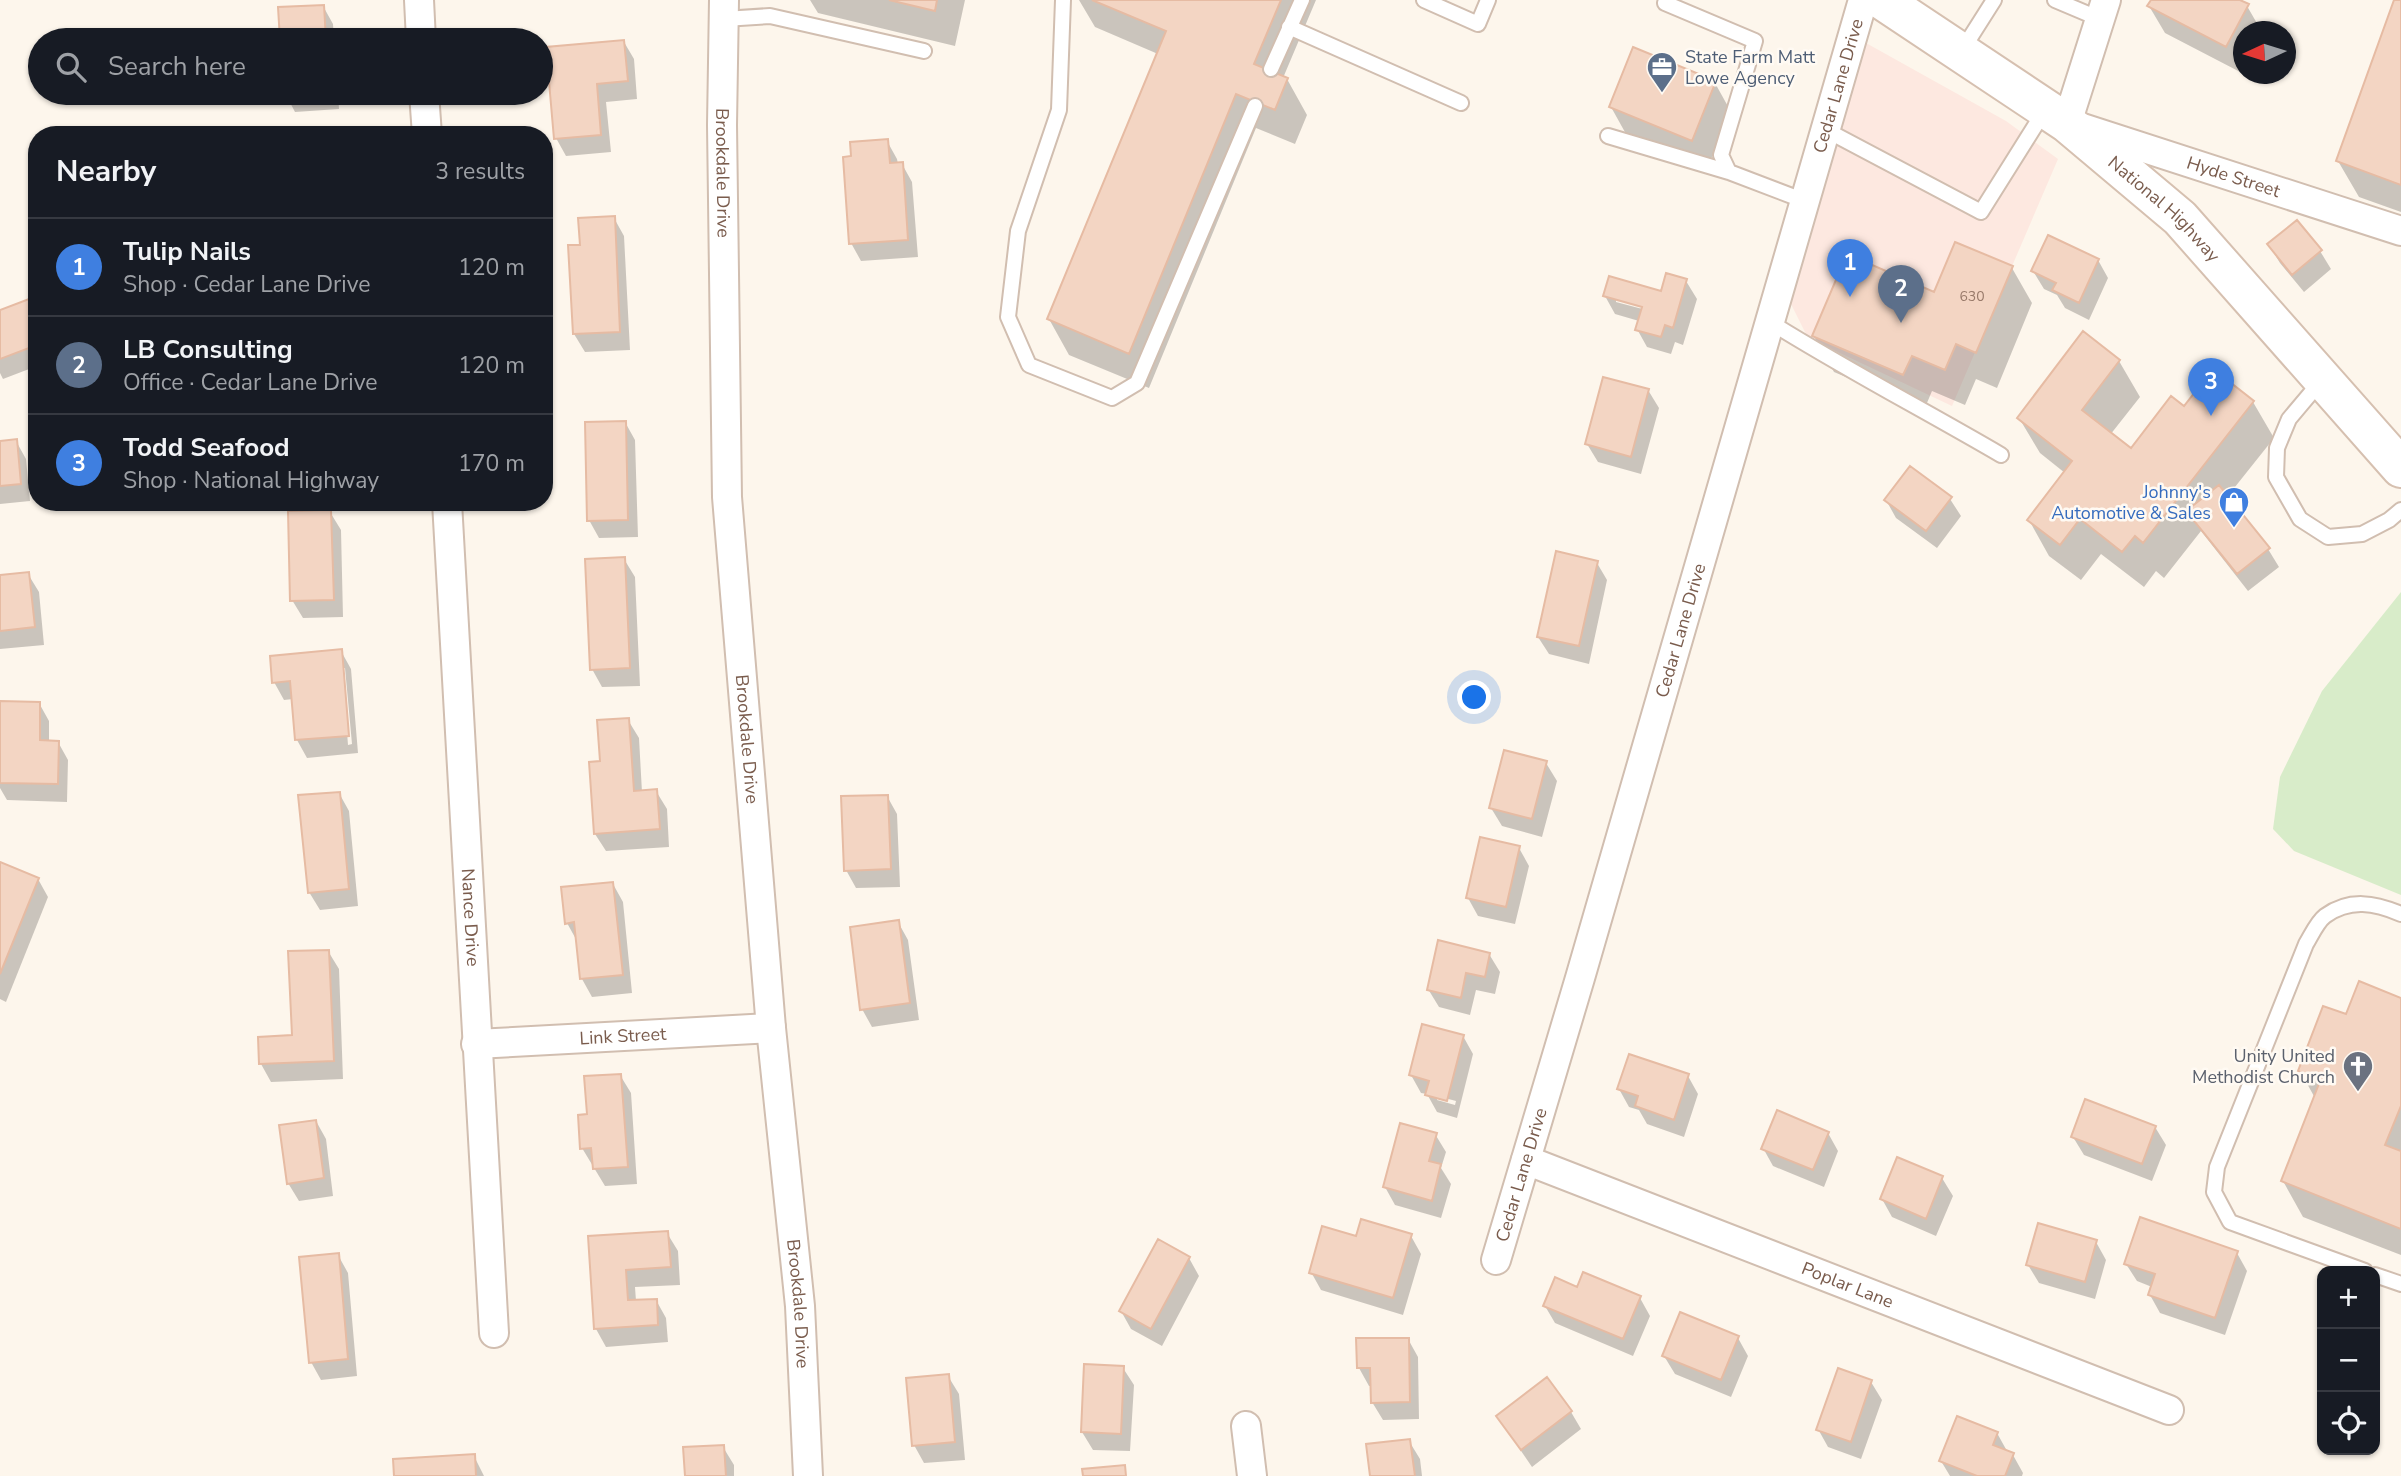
<!DOCTYPE html>
<html lang="en">
<head>
<meta charset="utf-8">
<style>
  body { margin:0; font-family:"Nunito Sans",sans-serif; background:#20242c; color:#f1f3f6 }
  .controls { position:absolute; right:21px; bottom:21px; display:grid; overflow:hidden; border-radius:14px; box-shadow:0 2px 5px #0004 }
  .controls button { width:63px; height:63px; display:grid; place-items:center; padding:0; border:0; border-bottom:2px solid #363941; background:#171b24; color:#f1f3f6; font:35px sans-serif }
  .compass { position:absolute; left:2233px; top:21px; width:63px; height:63px; border-radius:50%; background:#171b24; box-shadow:0 2px 5px #0004; rotate:266deg }
  .you { position:absolute; left:1475px; top:698px; width:24px; height:24px; margin:-18px; border:5px solid #fff; border-radius:50%; background:#1a73e8; box-shadow:0 0 0 10px #1a73e833 }
  .badge { display:grid; place-items:center; width:46px; height:46px; border-radius:50%; background:#7c3aed; color:#fff; font-size:23px; font-weight:700 }
  .pin { position:absolute; translate:-50% -58px; filter:drop-shadow(0 2px 4px #0008) }
  .pin::after { content:''; position:absolute; top:37px; width:24px; height:21px; background:inherit; clip-path:polygon(0 0,100% 0,50% 100%) }
  .list { margin:0; padding:0; list-style:none }
  h2 { display:flex; justify-content:space-between; align-items:center; height:91px; margin:0; padding:0 28px; font-size:30px }
  h2 small { font-size:23px; font-weight:400; color:#9ea1a6 }
  .list li { display:grid; grid-template-columns:46px 1fr auto; gap:21px; align-items:center; box-sizing:border-box; height:98px; padding:0 28px; border-top:2px solid #363941 }
  .list b { display:block; font-size:26px; white-space:nowrap }
  .list p { margin:0; font-size:23px; white-space:nowrap; color:#9ea1a6 }
  .list em { font-size:23px; font-style:normal; color:#9ea1a6 }
  .icon { flex:none; width:38px; height:38px; fill:none; stroke:currentColor; stroke-width:2; stroke-linecap:round; stroke-linejoin:round }
  .map { position:relative; flex:none; width:2401px; height:1476px; overflow:hidden }
  .search { position:absolute; background:#171b24; box-shadow:0 2px 5px #0004; left:28px; top:28px; width:525px; height:77px; display:flex; align-items:center; gap:18px; box-sizing:border-box; padding:0 24px; border-radius:38px; color:#9ea1a6; font-size:26px }
  .panel { position:absolute; background:#171b24; box-shadow:0 2px 5px #0004; left:28px; top:126px; width:525px; height:385px; border-radius:28px }
  .map>svg:first-child { display:block }
</style>
</head>
<body>
<div class="map">
<svg width="2401" height="1476" viewBox="0 0 2401 1476">
  <rect width="100%" height="100%" fill="#fdf6ec"/>
  <path fill="#fde8e0" d="M 1866,43 L 2006,121 L 2058,159 L 1952,406 L 1808,338 L 1789,300 Z"/>
  <path fill="#d8ecc9" d="M 2401,592 L 2401,895 L 2294,851 L 2273,829 L 2280,777 L 2322,691 Z"/>
  <path fill="#0003" fill-rule="evenodd" d="M 810,0 L 965,0 L 955,46 L 818,13 Z
    M 1079,0 L 1316,0 L 1283,78 L 1287,79 L 1307,115 L 1295,144 L 1256,128 L 1149,388 L 1069,355 L 1049,319 L 1158,54 L 1095,27 Z
    M 2153,0 L 2237,0 L 2247,6 L 2262,32 L 2244,32 L 2244,70 L 2242,73 L 2165,33 L 2149,6 Z
    M 2396,0 L 2401,0 L 2401,212 L 2359,197 L 2338,161 Z
    M 323,6 L 333,24 L 334,40 L 282,40 L 280,9 Z
    M 624,42 L 634,59 L 637,99 L 606,102 L 611,152 L 566,156 L 556,138 Z
    M 1715,83 L 1730,110 L 1708,167 L 1626,134 L 1611,107 Z
    M 285,93 L 338,93 L 339,109 L 295,112 Z
    M 887,141 L 897,159 L 898,164 L 902,164 L 912,182 L 918,257 L 861,261 L 851,243 Z
    M 614,218 L 624,236 L 630,350 L 585,352 L 574,334 L 570,247 L 582,247 Z
    M 2269,245 L 2320,251 L 2331,269 L 2304,292 L 2280,263 Z
    M 2098,260 L 2108,278 L 2089,320 L 2065,308 L 2057,295 L 2044,289 L 2033,271 Z
    M 2012,268 L 2032,303 L 1997,388 L 1976,379 L 1965,405 L 1932,391 L 1924,410 L 1834,372 L 1814,336 Z
    M 1686,281 L 1697,299 L 1683,345 L 1675,342 L 1671,354 L 1647,347 L 1637,329 L 1639,321 L 1615,314 L 1605,296 L 1662,293 ZM 1616,298 L 1650,308 L 1650,311 L 1616,302 Z
    M 37,297 L 37,366 L 3,379 L 0,373 L 0,312 Z
    M 2119,361 L 2140,397 L 2110,435 L 2131,450 L 2184,409 L 2253,402 L 2274,438 L 2227,497 L 2268,549 L 2279,567 L 2248,591 L 2201,531 L 2164,578 L 2156,571 L 2144,587 L 2101,554 L 2081,580 L 2049,556 L 2029,520 L 2065,473 L 2040,453 L 2019,418 Z
    M 1648,390 L 1659,408 L 1641,474 L 1598,462 L 1587,444 Z
    M 625,422 L 635,440 L 638,537 L 599,538 L 589,520 Z
    M 16,441 L 26,459 L 30,501 L 0,504 L 0,442 Z
    M 1950,499 L 1961,516 L 1937,548 L 1896,518 L 1886,500 Z
    M 330,512 L 341,530 L 343,617 L 303,618 L 292,600 Z
    M 624,559 L 635,577 L 640,686 L 602,687 L 592,669 Z
    M 1597,563 L 1607,580 L 1589,664 L 1549,654 L 1538,637 Z
    M 28,574 L 39,592 L 44,645 L 0,649 L 0,577 Z
    M 341,651 L 351,669 L 358,753 L 307,758 L 297,740 L 293,699 L 284,700 L 274,682 ZM 342,668 L 345,668 L 352,744 L 348,745 Z
    M 0,703 L 39,703 L 49,721 L 49,742 L 58,742 L 68,760 L 67,802 L 7,800 L 0,788 Z
    M 628,720 L 639,738 L 642,792 L 656,791 L 667,809 L 669,847 L 606,851 L 595,834 L 602,763 Z
    M 1546,763 L 1557,781 L 1542,837 L 1502,826 L 1491,808 Z
    M 339,793 L 349,811 L 358,906 L 320,910 L 309,892 Z
    M 887,796 L 897,814 L 900,887 L 856,888 L 846,870 Z
    M 1519,848 L 1529,866 L 1515,924 L 1478,916 L 1468,898 Z
    M 0,868 L 38,879 L 48,897 L 6,1002 L 0,999 Z
    M 613,884 L 623,902 L 632,993 L 592,997 L 582,979 L 577,941 L 567,923 Z
    M 898,922 L 908,940 L 919,1020 L 872,1027 L 862,1009 Z
    M 328,951 L 339,969 L 343,1079 L 271,1082 L 261,1064 L 294,1037 Z
    M 1489,954 L 1500,972 L 1495,994 L 1476,990 L 1470,1015 L 1439,1007 L 1428,989 Z
    M 2401,1000 L 2401,1255 L 2303,1217 L 2283,1181 L 2315,1098 L 2300,1071 L 2347,1017 Z
    M 1463,1036 L 1473,1054 L 1457,1118 L 1437,1112 L 1427,1094 L 1421,1093 L 1411,1075 ZM 1437,1096 L 1456,1101 L 1455,1105 L 1437,1100 Z
    M 620,1075 L 631,1093 L 637,1184 L 605,1186 L 582,1148 L 588,1116 Z
    M 1688,1076 L 1698,1094 L 1684,1137 L 1647,1124 L 1639,1110 L 1629,1107 L 1619,1089 Z
    M 316,1121 L 326,1139 L 333,1196 L 299,1201 L 288,1183 Z
    M 2155,1127 L 2166,1145 L 2152,1181 L 2084,1155 L 2073,1137 Z
    M 1828,1133 L 1838,1151 L 1824,1187 L 1773,1166 L 1763,1148 Z
    M 1435,1134 L 1446,1152 L 1441,1168 L 1451,1184 L 1441,1218 L 1395,1205 L 1385,1187 Z
    M 1942,1178 L 1953,1196 L 1936,1236 L 1892,1217 L 1882,1199 Z
    M 667,1233 L 678,1251 L 680,1285 L 635,1287 L 636,1301 L 656,1300 L 666,1318 L 668,1342 L 606,1347 L 596,1329 L 590,1238 Z
    M 1411,1236 L 1421,1254 L 1403,1315 L 1321,1290 L 1311,1272 L 1358,1238 Z
    M 2096,1242 L 2106,1260 L 2095,1299 L 2039,1283 L 2028,1265 Z
    M 2237,1253 L 2247,1271 L 2225,1335 L 2160,1313 L 2150,1295 L 2152,1287 L 2137,1281 L 2126,1264 Z
    M 338,1255 L 348,1273 L 357,1376 L 321,1380 L 311,1362 Z
    M 1189,1258 L 1199,1276 L 1162,1346 L 1131,1329 L 1121,1311 Z
    M 1578,1289 L 1640,1298 L 1650,1316 L 1633,1356 L 1555,1323 L 1545,1306 Z
    M 1738,1338 L 1748,1356 L 1731,1397 L 1675,1374 L 1664,1356 Z
    M 1408,1339 L 1418,1357 L 1419,1419 L 1383,1420 L 1372,1402 L 1372,1386 L 1369,1386 L 1359,1368 Z
    M 1123,1368 L 1134,1385 L 1130,1451 L 1093,1450 L 1082,1432 Z
    M 948,1376 L 959,1394 L 965,1460 L 924,1463 L 914,1445 Z
    M 1871,1382 L 1882,1400 L 1861,1459 L 1828,1447 L 1818,1429 Z
    M 1571,1412 L 1581,1429 L 1532,1467 L 1498,1417 Z
    M 1997,1433 L 2007,1451 L 2013,1455 L 2023,1473 L 2022,1476 L 1950,1476 L 1941,1461 Z
    M 1409,1441 L 1420,1459 L 1422,1476 L 1372,1476 Z
    M 723,1447 L 734,1465 L 734,1476 L 686,1476 Z
    M 474,1456 L 484,1476 L 396,1476 Z"/>
  <path fill="#f3d5c3" stroke="#e6bba3" stroke-width="2" d="M 889,0 L 937,0 L 935,11 Z
    M 1092,0 L 1281,0 L 1254,64 L 1288,78 L 1275,110 L 1236,94 L 1129,354 L 1047,319 L 1166,31 Z
    M 2151,0 L 2240,0 L 2249,4 L 2226,47 L 2147,6 Z
    M 2394,0 L 2401,0 L 2401,185 L 2336,161 Z
    M 324,5 L 326,40 L 280,40 L 278,7 Z
    M 624,40 L 628,81 L 597,84 L 601,135 L 554,139 L 546,47 Z
    M 1633,47 L 1716,81 L 1692,141 L 1609,107 Z
    M 888,139 L 890,163 L 903,162 L 908,240 L 849,244 L 843,157 L 851,156 L 850,142 Z
    M 615,216 L 620,332 L 573,334 L 568,245 L 580,245 L 578,218 Z
    M 2297,220 L 2322,250 L 2292,275 L 2267,244 Z
    M 2048,235 L 2099,259 L 2079,303 L 2052,290 L 2056,283 L 2031,271 Z
    M 1955,242 L 2013,266 L 1976,353 L 1956,344 L 1945,370 L 1912,356 L 1903,375 L 1812,336 L 1847,254 L 1934,292 Z
    M 1666,273 L 1687,279 L 1673,328 L 1665,325 L 1661,337 L 1635,330 L 1642,307 L 1603,296 L 1609,276 L 1661,291 Z
    M 37,296 L 37,345 L 0,359 L 0,310 Z
    M 2083,331 L 2120,360 L 2082,410 L 2131,448 L 2171,396 L 2184,406 L 2213,369 L 2254,401 L 2143,543 L 2135,536 L 2122,552 L 2080,519 L 2060,545 L 2027,520 L 2072,461 L 2017,418 Z
    M 1603,377 L 1649,389 L 1631,457 L 1585,444 Z
    M 626,421 L 628,520 L 587,521 L 585,422 Z
    M 17,439 L 21,484 L 0,486 L 0,441 Z
    M 1910,466 L 1952,497 L 1926,531 L 1884,500 Z
    M 2219,485 L 2270,548 L 2237,574 L 2186,511 Z
    M 331,510 L 334,600 L 290,601 L 288,511 Z
    M 1556,551 L 1598,561 L 1579,646 L 1537,637 Z
    M 625,557 L 630,668 L 590,670 L 585,559 Z
    M 29,572 L 35,627 L 0,631 L 0,575 Z
    M 342,649 L 349,736 L 295,740 L 290,681 L 272,683 L 270,656 Z
    M 0,701 L 40,702 L 40,740 L 59,741 L 58,784 L 0,783 Z
    M 629,718 L 634,791 L 657,789 L 660,829 L 594,834 L 589,762 L 600,761 L 597,720 Z
    M 1504,750 L 1547,761 L 1532,819 L 1489,808 Z
    M 340,792 L 349,889 L 308,893 L 298,795 Z
    M 888,795 L 891,869 L 844,871 L 841,796 Z
    M 1480,837 L 1520,846 L 1506,907 L 1466,898 Z
    M 0,862 L 39,878 L 0,974 Z
    M 613,882 L 623,975 L 580,979 L 574,922 L 565,924 L 561,887 Z
    M 899,920 L 910,1003 L 860,1010 L 850,927 Z
    M 1438,940 L 1490,953 L 1485,977 L 1466,973 L 1461,998 L 1427,990 Z
    M 329,950 L 334,1061 L 259,1064 L 258,1037 L 292,1035 L 288,951 Z
    M 2359,981 L 2401,998 L 2401,1106 L 2385,1145 L 2401,1151 L 2401,1229 L 2281,1181 L 2320,1081 L 2298,1071 L 2323,1006 L 2346,1014 Z
    M 1422,1024 L 1464,1035 L 1447,1101 L 1425,1095 L 1429,1081 L 1409,1075 Z
    M 1629,1054 L 1689,1074 L 1674,1120 L 1635,1106 L 1638,1096 L 1617,1089 Z
    M 621,1074 L 628,1167 L 593,1169 L 591,1148 L 580,1149 L 578,1115 L 587,1114 L 584,1076 Z
    M 2085,1099 L 2156,1126 L 2142,1164 L 2071,1137 Z
    M 1777,1110 L 1829,1132 L 1813,1170 L 1761,1149 Z
    M 316,1120 L 324,1178 L 287,1184 L 279,1125 Z
    M 1400,1123 L 1437,1133 L 1429,1161 L 1441,1164 L 1432,1201 L 1383,1187 Z
    M 1897,1157 L 1943,1176 L 1926,1219 L 1880,1199 Z
    M 2140,1217 L 2238,1251 L 2215,1318 L 2148,1295 L 2155,1274 L 2124,1264 Z
    M 1361,1219 L 1412,1234 L 1393,1298 L 1309,1273 L 1322,1226 L 1356,1236 Z
    M 2038,1223 L 2097,1240 L 2085,1282 L 2026,1265 Z
    M 668,1231 L 671,1267 L 626,1270 L 628,1300 L 657,1299 L 658,1325 L 594,1329 L 588,1236 Z
    M 1158,1239 L 1190,1257 L 1151,1329 L 1119,1311 Z
    M 339,1253 L 348,1359 L 309,1363 L 299,1257 Z
    M 1583,1272 L 1641,1296 L 1623,1339 L 1543,1306 L 1555,1277 L 1577,1287 Z
    M 1680,1312 L 1739,1336 L 1721,1380 L 1662,1356 Z
    M 1356,1338 L 1409,1338 L 1410,1402 L 1371,1403 L 1370,1368 L 1357,1368 Z
    M 1084,1364 L 1124,1366 L 1121,1434 L 1081,1432 Z
    M 1838,1368 L 1872,1380 L 1851,1442 L 1816,1430 Z
    M 949,1374 L 955,1442 L 912,1446 L 906,1378 Z
    M 1547,1377 L 1572,1411 L 1521,1450 L 1496,1416 Z
    M 1957,1416 L 1998,1432 L 1993,1445 L 2014,1453 L 2005,1476 L 1977,1476 L 1939,1461 Z
    M 1410,1439 L 1415,1476 L 1370,1476 L 1366,1444 Z
    M 724,1445 L 726,1476 L 685,1476 L 683,1447 Z
    M 475,1454 L 476,1476 L 394,1476 L 393,1459 Z
    M 1125,1465 L 1126,1476 L 1083,1476 L 1082,1469 Z"/>
  <g fill="none" stroke-linecap="round" stroke-linejoin="round">
    <g stroke="#d1beb0" stroke-width="18">
      <path id="lane" d="M 1063,0 L 1059,110 L 1018,231 L 1008,317 L 1029,365 L 1112,398 L 1137,383 L 1255,106
        M 1424,0 L 1478,24 L 1488,0
        M 1666,0 L 1665,3 L 1755,41 L 1721,155 L 1729,172 L 1805,201
        M 2055,0 L 2100,19
        M 724,19 L 770,16 L 924,51
        M 1289,27 L 1461,103
        M 1961,52 L 1994,0
        M 1271,69 L 1302,0
        M 1826,130 L 1981,212 L 2045,110
        M 1608,136 L 1729,172
        M 1770,322 C 1845,369 1924,410 2001,455
        M 2321,381 L 2289,419 L 2277,448 L 2276,477 L 2300,519 L 2328,537 L 2362,534 L 2389,520 L 2401,510
        M 2365,1271 L 2230,1222 L 2214,1192 L 2217,1167 L 2306,944 C 2311,936 2317,922 2325,916 C 2350,898 2375,903 2401,914
        M 2375,1275 L 2401,1284"/>
    </g>
    <g stroke="#d1beb0" stroke-width="32">
      <g id="street">
        <path d="M 419,0 L 421,40"/>
        <path id="s1" d="M 724,0 L 722,125 L 727,497 L 771,1028 L 800,1306 L 808,1476"/>
        <path id="s2" d="M 2106,0 L 2067,123 L 2401,231"/>
        <path d="M 424,93 L 427,135"/>
        <path id="s3" d="M 447,502 L 494,1333"/>
        <path id="s4" d="M 476,1044 L 771,1028"/>
        <path id="s5" d="M 1526,1160 L 2169,1410"/>
        <path id="s6" d="M 1496,1260 L 1580,978 L 1863,0"/>
        <path d="M 1246,1426 L 1252,1476"/>
      </g>
    </g>
    <g stroke="#d6c0b0" stroke-width="42">
      <g id="secondary">
        <path id="s7" d="M 1882,0 L 2067,123 L 2180,218 L 2401,468"/>
      </g>
    </g>
    <use href="#lane" stroke="#fff" stroke-width="14"/>
    <use href="#street" stroke="#fff" stroke-width="28"/>
    <use href="#secondary" stroke="#fff" stroke-width="38"/>
  </g>
  <defs>
    <g id="office-pin" transform="scale(1.575)"><path d="M0 17L-7.5 6A9.5 9.5 0 1 1 7.5 6Z" fill="#5c6f8a" stroke="#fffaf3"/><path d="M-6-3h4V-5.5h4V-3h4V5H-6ZM-1-4.5V-3h2v-1.5ZM-6 0V1H6V0Z" fill="#fff"/></g>
    <g id="shop-pin" transform="scale(1.575)"><path d="M0 17L-7.5 6A9.5 9.5 0 1 1 7.5 6Z" fill="#3f7fe0" stroke="#fffaf3"/><path d="M-5-2.5h2.3a2.7 3.5 0 0 1 5.4 0H5L5.5 6h-11ZM-1.5-2.5h3a1.5 2.3 0 0 0-3 0Z" fill="#fff"/></g>
    <g id="church-pin" transform="scale(1.575)"><path d="M0 17L-7.5 6A9.5 9.5 0 1 1 7.5 6Z" fill="#6b7280" stroke="#fffaf3"/><path d="M-1.2-6h2.4v3.5h3.3v2.4h-3.3V6h-2.4V-.1h-3.3v-2.4h3.3Z" fill="#fff"/></g>
  </defs>
  <g fill-rule="evenodd">
    <use href="#office-pin" x="1662" y="67"/>
    <use href="#shop-pin" x="2234" y="502"/>
    <use href="#church-pin" x="2358" y="1066"/>
  </g>
  <g text-anchor="middle" dominant-baseline="central" stroke-width="5" stroke-linejoin="round" paint-order="stroke">
    <g font-size="14" fill="#987a6a">
      <text x="1972" y="296">630</text>
    </g>
    <g font-size="18" fill="#4e5e75" stroke="#fffaf3" text-anchor="start">
      <text x="1685" y="57">State Farm Matt<tspan x="1685" dy="21">Lowe Agency</tspan></text>
    </g>
    <g font-size="18" fill="#7a5c4d" stroke="#fffaf3">
      <text stroke="none"><textPath href="#s6" startOffset="1223">Cedar Lane Drive</textPath></text>
      <text stroke="none"><textPath href="#s1" startOffset="173">Brookdale Drive</textPath></text>
      <text stroke="none"><textPath href="#s2" startOffset="304">Hyde Street</textPath></text>
      <text stroke="none"><textPath href="#s7" startOffset="352">National Highway</textPath></text>
      <text stroke="none"><textPath href="#s6" startOffset="656">Cedar Lane Drive</textPath></text>
      <text stroke="none"><textPath href="#s1" startOffset="740">Brookdale Drive</textPath></text>
      <text stroke="none"><textPath href="#s3" startOffset="416">Nance Drive</textPath></text>
      <text stroke="none"><textPath href="#s4" startOffset="147">Link Street</textPath></text>
      <text stroke="none"><textPath href="#s6" startOffset="89">Cedar Lane Drive</textPath></text>
      <text stroke="none"><textPath href="#s5" startOffset="345">Poplar Lane</textPath></text>
      <text stroke="none"><textPath href="#s1" startOffset="1307">Brookdale Drive</textPath></text>
    </g>
    <g font-size="18" fill="#366cbe" stroke="#fffaf3" text-anchor="end">
      <text x="2211" y="492">Johnny's<tspan x="2211" dy="21">Automotive &amp; Sales</tspan></text>
    </g>
    <g font-size="18" fill="#5b616d" stroke="#fffaf3" text-anchor="end">
      <text x="2335" y="1056">Unity United<tspan x="2335" dy="21">Methodist Church</tspan></text>
    </g>
  </g>
</svg>
<div class="controls">
<button>+</button>
<button>−</button>
<button><svg class="icon" aria-label="locate" viewBox="0 0 24 24"><circle cx="12" cy="12" r="6"/><path d="M12 2v4M12 18v4M2 12h4M18 12h4"/></svg></button>
</div>
<svg class="compass" viewBox="-18 -18 36 36"><path d="M0-13l5 13h-10z" fill="#e53935"/><path d="M0 13l5-13h-10z" fill="#9ea1a6"/></svg>
<div class="you"></div>
<div class="pin badge" style="left:1850px;top:297px;background:#3f7fe0">1</div>
<div class="pin badge" style="left:1901px;top:323px;background:#5c6f8a">2</div>
<div class="pin badge" style="left:2211px;top:416px;background:#3f7fe0">3</div>
<div class="search"><svg class="icon" aria-label="search" viewBox="0 0 24 24"><circle cx="10" cy="10" r="6"/><path d="M15 15l6 6"/></svg>Search here</div>
<section class="panel">
<h2>Nearby<small>3 results</small></h2>
<ul class="list">
<li><span class="badge" style="background:#3f7fe0">1</span><div><b>Tulip Nails</b><p>Shop · Cedar Lane Drive</p></div><em>120 m</em></li>
<li><span class="badge" style="background:#5c6f8a">2</span><div><b>LB Consulting</b><p>Office · Cedar Lane Drive</p></div><em>120 m</em></li>
<li><span class="badge" style="background:#3f7fe0">3</span><div><b>Todd Seafood</b><p>Shop · National Highway</p></div><em>170 m</em></li>
</ul>
</section>
</div>
</body>
</html>
